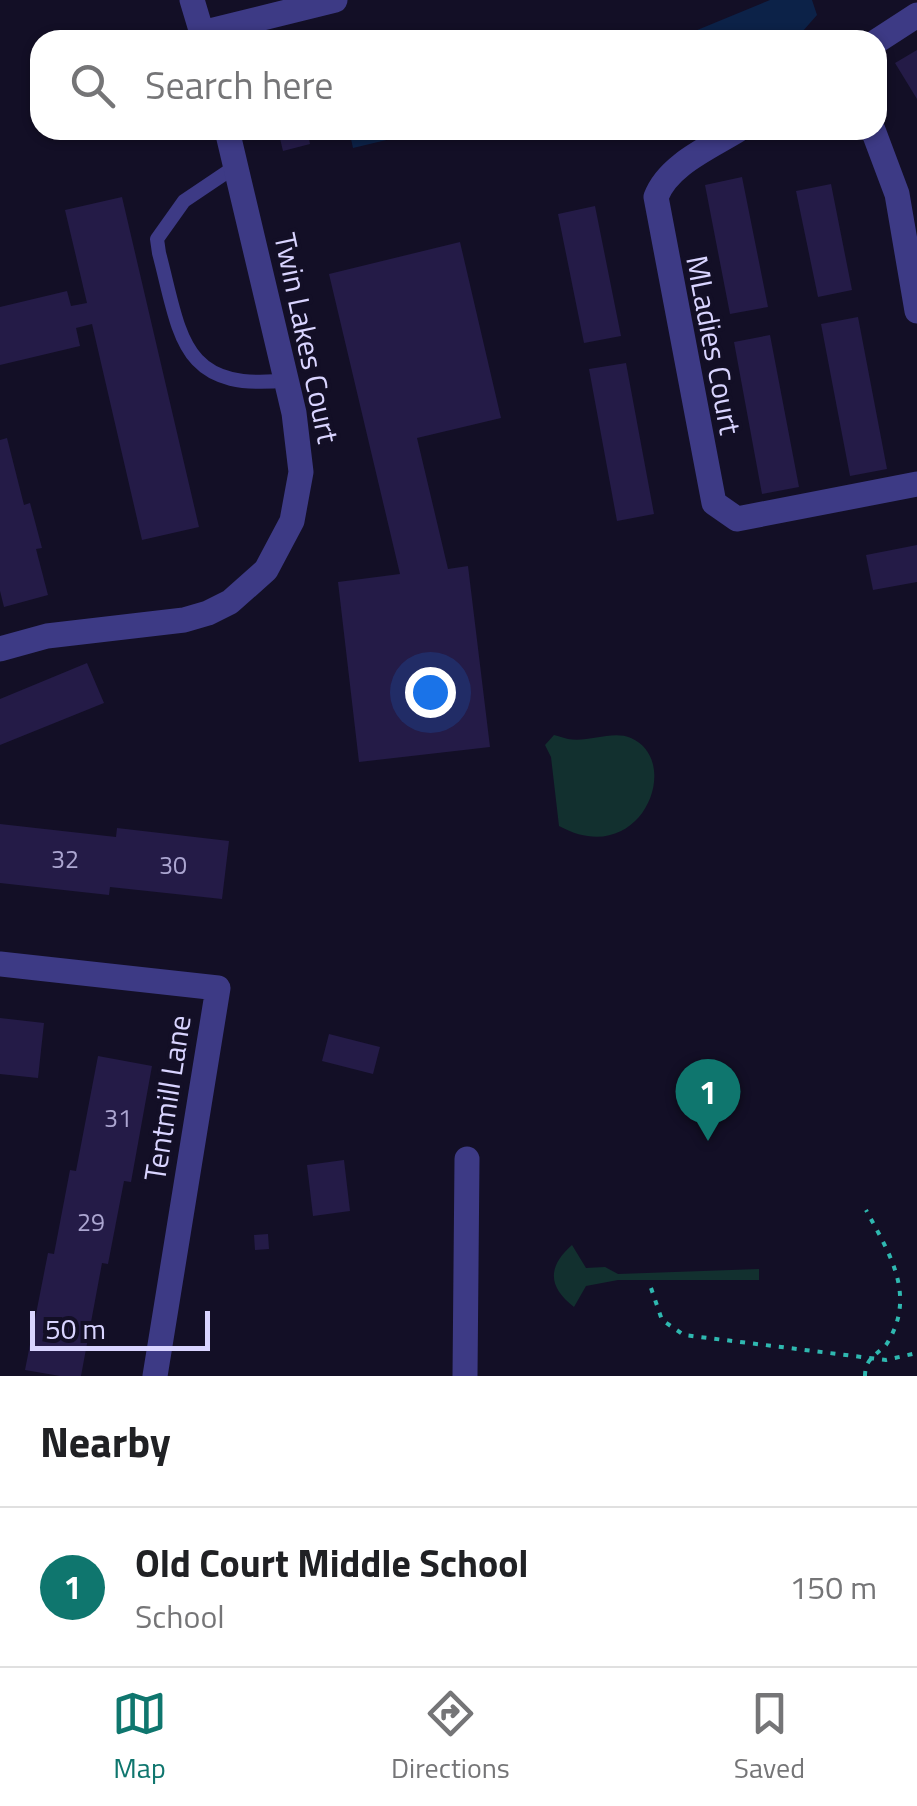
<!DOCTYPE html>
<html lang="en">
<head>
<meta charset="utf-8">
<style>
  body { margin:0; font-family:"Titillium Web",sans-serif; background:#f6f6f6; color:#202124 }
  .scale { position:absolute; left:30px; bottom:25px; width:180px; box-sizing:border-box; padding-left:10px; border:5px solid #d9d4ff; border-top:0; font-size:28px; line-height:35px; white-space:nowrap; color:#d9d4ff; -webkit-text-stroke:8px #130f26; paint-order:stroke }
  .you { position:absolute; left:430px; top:692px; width:35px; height:35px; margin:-25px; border:8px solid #fff; border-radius:50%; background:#1a73e8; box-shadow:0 0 0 15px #1a73e833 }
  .badge { display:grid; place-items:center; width:65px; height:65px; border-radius:50%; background:#0f766e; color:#fff; font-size:32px; font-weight:700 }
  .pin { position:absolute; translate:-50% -82px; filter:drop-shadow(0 2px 5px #0008) }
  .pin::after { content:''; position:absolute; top:52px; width:35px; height:30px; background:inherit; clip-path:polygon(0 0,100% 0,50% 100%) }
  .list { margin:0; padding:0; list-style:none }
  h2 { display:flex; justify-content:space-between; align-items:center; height:130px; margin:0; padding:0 40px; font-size:42px }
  h2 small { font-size:32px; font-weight:400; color:#757577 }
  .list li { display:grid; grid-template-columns:65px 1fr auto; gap:30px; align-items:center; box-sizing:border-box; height:160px; padding:0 40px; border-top:2px solid #e0e0e0 }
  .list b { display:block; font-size:38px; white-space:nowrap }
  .list p { margin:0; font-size:32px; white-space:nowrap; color:#757577 }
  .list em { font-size:32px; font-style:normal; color:#757577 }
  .icon { flex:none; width:55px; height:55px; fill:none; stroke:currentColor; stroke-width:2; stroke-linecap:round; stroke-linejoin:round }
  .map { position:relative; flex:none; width:917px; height:1376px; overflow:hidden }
  .search { position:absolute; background:#fff; box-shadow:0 2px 8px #0004; left:30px; right:30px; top:30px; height:110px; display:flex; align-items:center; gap:25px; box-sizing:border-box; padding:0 35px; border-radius:30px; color:#757577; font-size:38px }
  .sheet { height:290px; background:#fff }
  nav { display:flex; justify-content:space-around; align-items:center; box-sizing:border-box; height:140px; border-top:2px solid #e0e0e0; background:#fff; font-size:28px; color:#757577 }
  nav a { display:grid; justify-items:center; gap:5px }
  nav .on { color:#0f766e }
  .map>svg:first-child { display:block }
</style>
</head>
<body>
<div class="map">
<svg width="917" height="1376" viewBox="0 0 917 1376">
  <rect width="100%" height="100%" fill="#130f26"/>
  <path fill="#12302f" d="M 554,735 C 559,736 563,738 568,739 C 588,743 612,730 631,738 C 684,761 641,871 559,826 L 551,757 L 545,745 Z
    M 572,1245 L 586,1268 L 605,1267 L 618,1274 L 759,1269 L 759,1280 L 618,1280 L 586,1286 L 574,1307 C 548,1287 547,1267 572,1245 Z"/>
  <path fill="#0c2248" d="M 770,0 L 812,0 L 817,15 L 795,40 L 673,40 Z
    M 349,130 L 428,130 L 353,148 Z"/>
  <path fill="#241b47" d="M 917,50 L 917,99 L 895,63 Z
    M 278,130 L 307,130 L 310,144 L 283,151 Z
    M 742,177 L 768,307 L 730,314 L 705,185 Z
    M 831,184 L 852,290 L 818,297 L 796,191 Z
    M 122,197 L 199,527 L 142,540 L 92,324 L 76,328 L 80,346 L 0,365 L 0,307 L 67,291 L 71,306 L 87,303 L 65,210 Z
    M 595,206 L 621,336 L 584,343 L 558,214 Z
    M 460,242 L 501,418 L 417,438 L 448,569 L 468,566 L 490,747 L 359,762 L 338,582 L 400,574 L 329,274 Z
    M 858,317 L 887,469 L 850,476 L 821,324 Z
    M 770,335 L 799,487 L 762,494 L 734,342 Z
    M 626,363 L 654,514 L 617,521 L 589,369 Z
    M 7,438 L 24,505 L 30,503 L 42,548 L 36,549 L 48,595 L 4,607 L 0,591 L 0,440 Z
    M 917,545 L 917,582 L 873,590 L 866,555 Z
    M 87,663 L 104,703 L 0,745 L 0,699 Z
    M 0,824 L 116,837 L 117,828 L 229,841 L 222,899 L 110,887 L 109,895 L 0,883 Z
    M 0,1018 L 44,1023 L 38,1078 L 0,1074 Z
    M 329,1034 L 380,1047 L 373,1074 L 322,1061 Z
    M 98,1056 L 152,1066 L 131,1182 L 124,1181 L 108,1264 L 102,1263 L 81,1376 L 60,1376 L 25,1370 L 48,1253 L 54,1254 L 70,1170 L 76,1171 Z
    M 344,1160 L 350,1211 L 313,1216 L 307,1165 Z
    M 268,1234 L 269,1249 L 255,1250 L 254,1235 Z"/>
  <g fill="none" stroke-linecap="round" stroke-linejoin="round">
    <path stroke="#2fb8b0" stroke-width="4" stroke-dasharray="5 8" stroke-linecap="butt" d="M 651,1288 L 662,1320 L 684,1335 L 886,1360 L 917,1353
      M 865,1376 C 865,1359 875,1356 886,1345 C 917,1297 891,1256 866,1210"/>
    <path stroke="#3d3a85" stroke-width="14" d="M 236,166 L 184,201 L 157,239 L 159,253 C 181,336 180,393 288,380"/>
    <path stroke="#3d3a85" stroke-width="25" d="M 192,0 L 204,40
      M 202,33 L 335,0
      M 877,41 L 917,15
      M 738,130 C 709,148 668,165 656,197 L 714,503 L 737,519 L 917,484
      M 873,130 L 897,194 L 917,311
      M 0,649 L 47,636 L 184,620 L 208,613 L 230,602 L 266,570 L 292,521 L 301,472 L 294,413 L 227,130
      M 0,964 L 218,988 L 155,1376
      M 465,1376 L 467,1159"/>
  </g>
  <g text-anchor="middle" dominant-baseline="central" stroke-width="8" stroke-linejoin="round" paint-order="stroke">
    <g font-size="25" fill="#aca6d1">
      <text x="65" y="859">32</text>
      <text x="173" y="865">30</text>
      <text x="118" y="1118">31</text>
      <text x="91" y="1222">29</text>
    </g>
    <g font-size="30" fill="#d9d4ff" stroke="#130f26">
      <text transform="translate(307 338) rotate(78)">Twin Lakes Court</text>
      <text transform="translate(714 345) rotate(79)">MLadies Court</text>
      <text transform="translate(167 1098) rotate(-81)">Tentmill Lane</text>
    </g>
  </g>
</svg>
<div class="scale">50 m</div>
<div class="you"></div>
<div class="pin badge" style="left:708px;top:1141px">1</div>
<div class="search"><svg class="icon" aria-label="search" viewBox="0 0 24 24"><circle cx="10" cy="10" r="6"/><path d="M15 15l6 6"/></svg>Search here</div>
</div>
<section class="sheet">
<h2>Nearby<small></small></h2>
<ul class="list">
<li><span class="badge">1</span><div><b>Old Court Middle School</b><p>School</p></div><em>150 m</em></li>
</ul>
</section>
<nav>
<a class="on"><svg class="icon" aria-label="map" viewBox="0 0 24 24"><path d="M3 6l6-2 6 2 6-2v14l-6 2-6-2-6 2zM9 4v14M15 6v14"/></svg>Map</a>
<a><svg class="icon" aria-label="directions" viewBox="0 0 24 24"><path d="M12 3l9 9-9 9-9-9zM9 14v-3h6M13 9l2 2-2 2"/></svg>Directions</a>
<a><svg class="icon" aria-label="saved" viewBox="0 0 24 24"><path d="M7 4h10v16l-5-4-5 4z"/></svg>Saved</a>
</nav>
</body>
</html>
